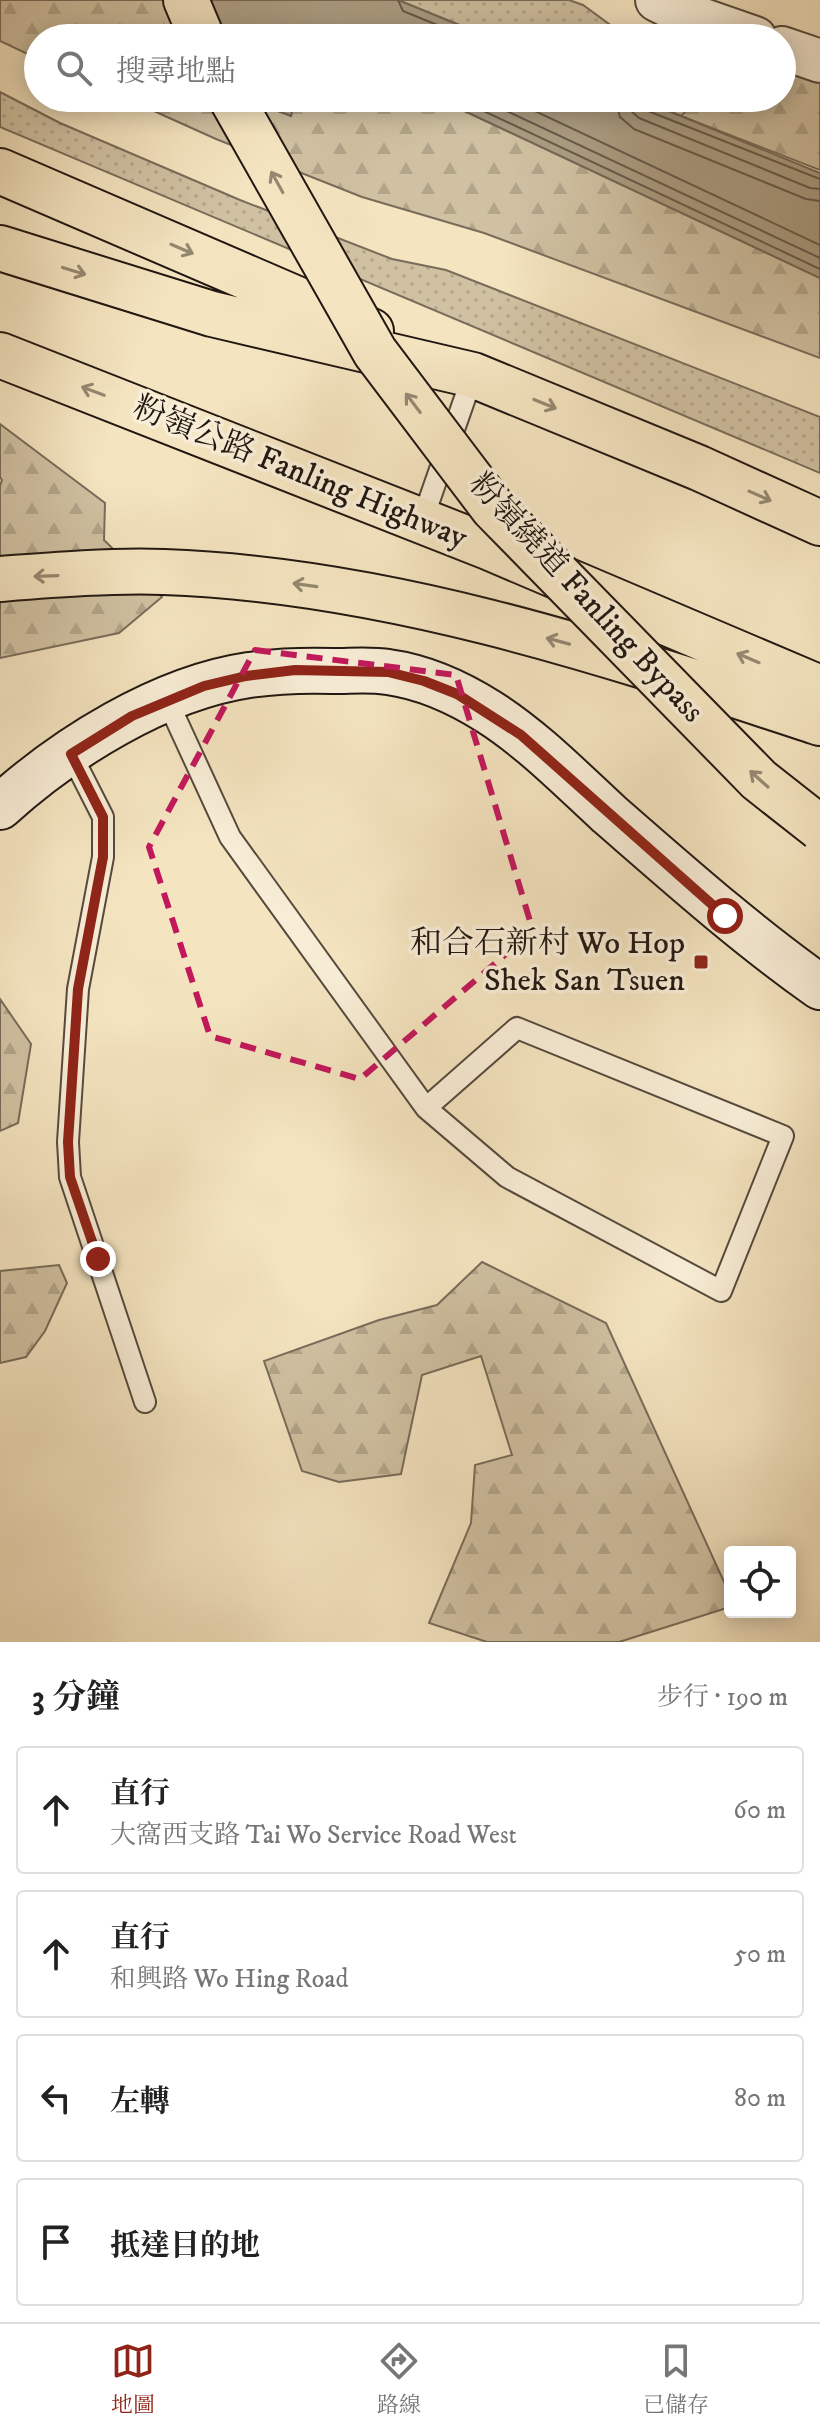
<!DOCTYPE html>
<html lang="zh-TW">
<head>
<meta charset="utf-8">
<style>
  body { margin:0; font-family:"IM FELL DW Pica","Noto Serif TC",serif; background:#f2f2f2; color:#222 }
  .controls { position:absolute; right:24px; bottom:24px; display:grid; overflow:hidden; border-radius:8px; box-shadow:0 4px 20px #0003 }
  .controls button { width:72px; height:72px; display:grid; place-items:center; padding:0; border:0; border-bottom:2px solid #e0e0e0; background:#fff; color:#222; font:40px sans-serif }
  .stop { position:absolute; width:24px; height:24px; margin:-18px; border:6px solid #8f2418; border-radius:50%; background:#fff }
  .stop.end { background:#8f2418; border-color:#fff; box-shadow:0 2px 8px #0008 }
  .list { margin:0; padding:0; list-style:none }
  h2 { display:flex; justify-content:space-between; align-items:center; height:104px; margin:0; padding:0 32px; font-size:34px }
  h2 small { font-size:26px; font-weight:400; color:#767676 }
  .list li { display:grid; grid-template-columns:52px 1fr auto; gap:24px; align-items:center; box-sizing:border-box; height:128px; margin:0 16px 16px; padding:0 16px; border:2px solid #e0e0e0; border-radius:8px }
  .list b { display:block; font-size:30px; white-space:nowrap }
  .list p { margin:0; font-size:26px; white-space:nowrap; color:#767676 }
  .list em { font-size:26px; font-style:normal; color:#767676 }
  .icon { flex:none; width:44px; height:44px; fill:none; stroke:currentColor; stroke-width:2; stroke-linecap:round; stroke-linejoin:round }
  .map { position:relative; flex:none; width:820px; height:1642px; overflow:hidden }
  .search { position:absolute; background:#fff; box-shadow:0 4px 20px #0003; left:24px; right:24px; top:24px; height:88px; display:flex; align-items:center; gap:20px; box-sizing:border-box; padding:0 28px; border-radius:44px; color:#767676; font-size:30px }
  .sheet { height:680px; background:#fff }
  nav { display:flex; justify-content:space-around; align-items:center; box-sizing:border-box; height:112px; border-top:2px solid #e0e0e0; background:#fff; font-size:22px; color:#767676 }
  nav a { display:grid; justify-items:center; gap:4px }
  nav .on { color:#8f2418 }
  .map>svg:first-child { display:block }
</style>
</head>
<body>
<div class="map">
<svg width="820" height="1642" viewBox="0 0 820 1642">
  <defs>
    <pattern id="grass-dots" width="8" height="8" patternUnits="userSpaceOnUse" patternTransform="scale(2)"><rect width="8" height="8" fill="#d0c1a2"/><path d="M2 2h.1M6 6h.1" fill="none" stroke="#b2a58a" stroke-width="1.8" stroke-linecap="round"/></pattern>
    <pattern id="forest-firs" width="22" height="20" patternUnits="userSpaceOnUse" patternTransform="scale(2)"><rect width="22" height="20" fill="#d0c1a2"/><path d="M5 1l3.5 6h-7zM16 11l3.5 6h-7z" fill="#b2a58a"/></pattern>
  </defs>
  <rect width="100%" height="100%" fill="#f4e4c0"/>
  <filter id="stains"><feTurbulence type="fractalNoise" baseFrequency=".0025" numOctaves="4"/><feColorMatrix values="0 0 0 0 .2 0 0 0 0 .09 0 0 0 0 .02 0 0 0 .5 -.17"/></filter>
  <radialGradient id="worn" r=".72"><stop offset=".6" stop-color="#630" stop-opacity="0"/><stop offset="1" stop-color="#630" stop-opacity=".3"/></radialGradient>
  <path fill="url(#grass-dots)" stroke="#786c5a" stroke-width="2" d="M 398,0 L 569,0 L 583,5 L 628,38 L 491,38 Z
    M 0,92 L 60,123 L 240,200 L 392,259 L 446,270 L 820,417 L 820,473 L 0,127 Z
    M 637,98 L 704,98 L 698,123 Z"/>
  <path fill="url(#forest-firs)" stroke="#786c5a" stroke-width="2" d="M 0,0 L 204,0 L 205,38 L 38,38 L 38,59 L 0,41 Z
    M 782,53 L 820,61 L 820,170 L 681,116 L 699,98 L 782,98 Z
    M 125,98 L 244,98 L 291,116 L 295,98 L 437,98 L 820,278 L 820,358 L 484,233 L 362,197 L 216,139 Z
    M 0,424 L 105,503 L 104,540 L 162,597 L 119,633 L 0,658 L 0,486 L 2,480 L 0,477 Z
    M 0,999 L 31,1044 L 18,1123 L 0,1131 Z
    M 482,1262 L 606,1323 L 730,1595 L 730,1607 L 619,1642 L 487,1642 L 429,1623 L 471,1523 L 475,1465 L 512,1455 L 481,1356 L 422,1375 L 401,1474 L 339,1482 L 302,1471 L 264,1361 L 379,1320 L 437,1305 Z
    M 59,1265 L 67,1283 L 45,1331 L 26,1357 L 0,1363 L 0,1271 Z"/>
  <path fill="#ac9e84" stroke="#746856" stroke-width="2" d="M 204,0 L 398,0 L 491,38 L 205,38 Z
    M 244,98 L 295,98 L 291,116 Z
    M 437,98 L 637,98 L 820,173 L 820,278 Z"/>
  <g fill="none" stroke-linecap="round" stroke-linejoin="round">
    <path stroke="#665a4a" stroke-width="2" d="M 398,0 L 403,11 L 469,38
      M 456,98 L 820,269
      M 479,98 L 820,258
      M 507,98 L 820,245
      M 615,98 L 620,117 L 634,129 L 806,199 L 820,201
      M 628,98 L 630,110 L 639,118 L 810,188 L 820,189
      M 638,98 L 638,104 L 643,109 L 820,179"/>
    <g stroke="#564a3d" stroke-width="24">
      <path id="lane" d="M 422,521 L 473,375
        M 167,700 L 230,837 L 426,1108 L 507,1177 L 721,1291 L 783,1136 L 517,1028 L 426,1108
        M 71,754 L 103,817 L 103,857 L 78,989 L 68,1142 L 70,1177 L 145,1402"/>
    </g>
    <g stroke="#564a3d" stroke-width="46">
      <path id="street" d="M 657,0 L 683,13 L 755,38
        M 782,48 L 820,61"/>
    </g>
    <g stroke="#211711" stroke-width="48">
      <path id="secondary" d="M 0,807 C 65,748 161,688 249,675 C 277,671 305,670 334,671 C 351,671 370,669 388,672 C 424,677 459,693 489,712 C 533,740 571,779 609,814 C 678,874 745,934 820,987"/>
    </g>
    <g stroke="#211711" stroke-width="48">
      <path id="highway" d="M 186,0 L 202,38
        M 0,171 L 371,331
        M 0,248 L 212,314 L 473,375 L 699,468 L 820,523
        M 0,355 L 488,547 L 820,688
        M 0,579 C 51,575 113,570 164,572 C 390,580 607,653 820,723"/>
    </g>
    <use href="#lane" stroke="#f8edd6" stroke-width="20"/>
    <use href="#street" stroke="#f8edd6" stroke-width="42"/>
    <use href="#secondary" stroke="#f8edd6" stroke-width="44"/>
    <use href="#highway" stroke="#f4e4c0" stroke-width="44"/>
    <g stroke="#211711" stroke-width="48" stroke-linecap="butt">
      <path id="highway-bridge" d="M 231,98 L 375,352 L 493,508 L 759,780 L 820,828"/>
    </g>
    <use href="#highway-bridge" stroke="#f4e4c0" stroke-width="44"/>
  </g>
  <defs><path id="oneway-shaft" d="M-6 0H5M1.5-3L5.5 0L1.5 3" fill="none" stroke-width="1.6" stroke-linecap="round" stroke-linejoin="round" transform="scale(2)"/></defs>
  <g stroke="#958871">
    <use href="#oneway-shaft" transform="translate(277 182) rotate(-119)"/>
    <use href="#oneway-shaft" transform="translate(182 249) rotate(23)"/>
    <use href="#oneway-shaft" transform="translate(74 271) rotate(17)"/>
    <use href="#oneway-shaft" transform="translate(93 391) rotate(-159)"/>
    <use href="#oneway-shaft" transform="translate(413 403) rotate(-127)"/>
    <use href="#oneway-shaft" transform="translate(545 404) rotate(22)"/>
    <use href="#oneway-shaft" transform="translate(760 496) rotate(24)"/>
    <use href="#oneway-shaft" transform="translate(46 576) rotate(178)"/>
    <use href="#oneway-shaft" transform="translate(305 585) rotate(-172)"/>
    <use href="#oneway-shaft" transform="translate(558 641) rotate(-165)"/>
    <use href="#oneway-shaft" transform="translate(748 658) rotate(-157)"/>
    <use href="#oneway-shaft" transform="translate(759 779) rotate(-138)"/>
  </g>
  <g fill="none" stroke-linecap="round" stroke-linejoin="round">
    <path stroke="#8f2418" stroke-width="10" d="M 98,1259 L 70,1177 L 68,1142 L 78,989 L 103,857 L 103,817 L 71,754 L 132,716 L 204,686 L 246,676 L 295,670 L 388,672 L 424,681 L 457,694 L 521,735 L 725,916"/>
  </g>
  <path fill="none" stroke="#c2185b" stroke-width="6" stroke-dasharray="16 10" stroke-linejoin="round" d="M 255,650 L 456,675 L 533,931 L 360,1079 L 210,1036 L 149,847 Z"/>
  <rect fill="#8f2418" stroke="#f8edd6" stroke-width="3" x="693" y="954" width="16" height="16" rx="4"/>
  <g text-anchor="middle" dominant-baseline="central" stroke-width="7" stroke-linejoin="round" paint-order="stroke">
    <g font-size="32" fill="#211711" stroke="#f8edd6">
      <text transform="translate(300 473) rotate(22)">粉嶺公路 Fanling Highway</text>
      <text transform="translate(586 598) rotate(47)">粉嶺繞道 Fanling Bypass</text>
    </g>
    <g font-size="32" fill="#211711" stroke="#f8edd6" text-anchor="end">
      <text x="685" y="944">和合石新村 Wo Hop<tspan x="685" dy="37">Shek San Tsuen</tspan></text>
    </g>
  </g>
  <rect width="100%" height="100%" filter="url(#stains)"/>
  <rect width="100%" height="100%" fill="url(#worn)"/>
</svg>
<div class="controls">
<button><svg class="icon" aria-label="locate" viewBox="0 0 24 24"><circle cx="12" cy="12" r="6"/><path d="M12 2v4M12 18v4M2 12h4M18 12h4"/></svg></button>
</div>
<div class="stop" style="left:725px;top:916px"></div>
<div class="stop end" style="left:98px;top:1259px"></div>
<div class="search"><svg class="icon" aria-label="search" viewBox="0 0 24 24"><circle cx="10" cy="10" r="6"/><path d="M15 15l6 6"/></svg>搜尋地點</div>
</div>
<section class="sheet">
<h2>3 分鐘<small>步行 · 190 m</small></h2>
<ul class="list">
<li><svg class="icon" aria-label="ahead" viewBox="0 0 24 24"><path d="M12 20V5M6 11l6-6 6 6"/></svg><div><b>直行</b><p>大窩西支路 Tai Wo Service Road West</p></div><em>60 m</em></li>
<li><svg class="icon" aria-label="ahead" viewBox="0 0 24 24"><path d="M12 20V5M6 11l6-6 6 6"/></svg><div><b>直行</b><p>和興路 Wo Hing Road</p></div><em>50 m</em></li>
<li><svg class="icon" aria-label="left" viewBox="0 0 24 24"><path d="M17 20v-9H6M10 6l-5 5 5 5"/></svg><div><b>左轉</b></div><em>80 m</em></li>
<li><svg class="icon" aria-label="arrive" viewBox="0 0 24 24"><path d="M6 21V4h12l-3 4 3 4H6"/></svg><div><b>抵達目的地</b></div></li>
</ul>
</section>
<nav>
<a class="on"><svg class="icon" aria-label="map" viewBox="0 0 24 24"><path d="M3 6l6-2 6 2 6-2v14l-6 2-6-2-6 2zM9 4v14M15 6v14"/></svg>地圖</a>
<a><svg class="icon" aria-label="directions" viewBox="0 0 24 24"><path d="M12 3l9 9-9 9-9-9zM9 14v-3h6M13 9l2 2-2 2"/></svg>路線</a>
<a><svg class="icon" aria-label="saved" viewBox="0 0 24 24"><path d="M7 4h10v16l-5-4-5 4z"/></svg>已儲存</a>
</nav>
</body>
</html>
